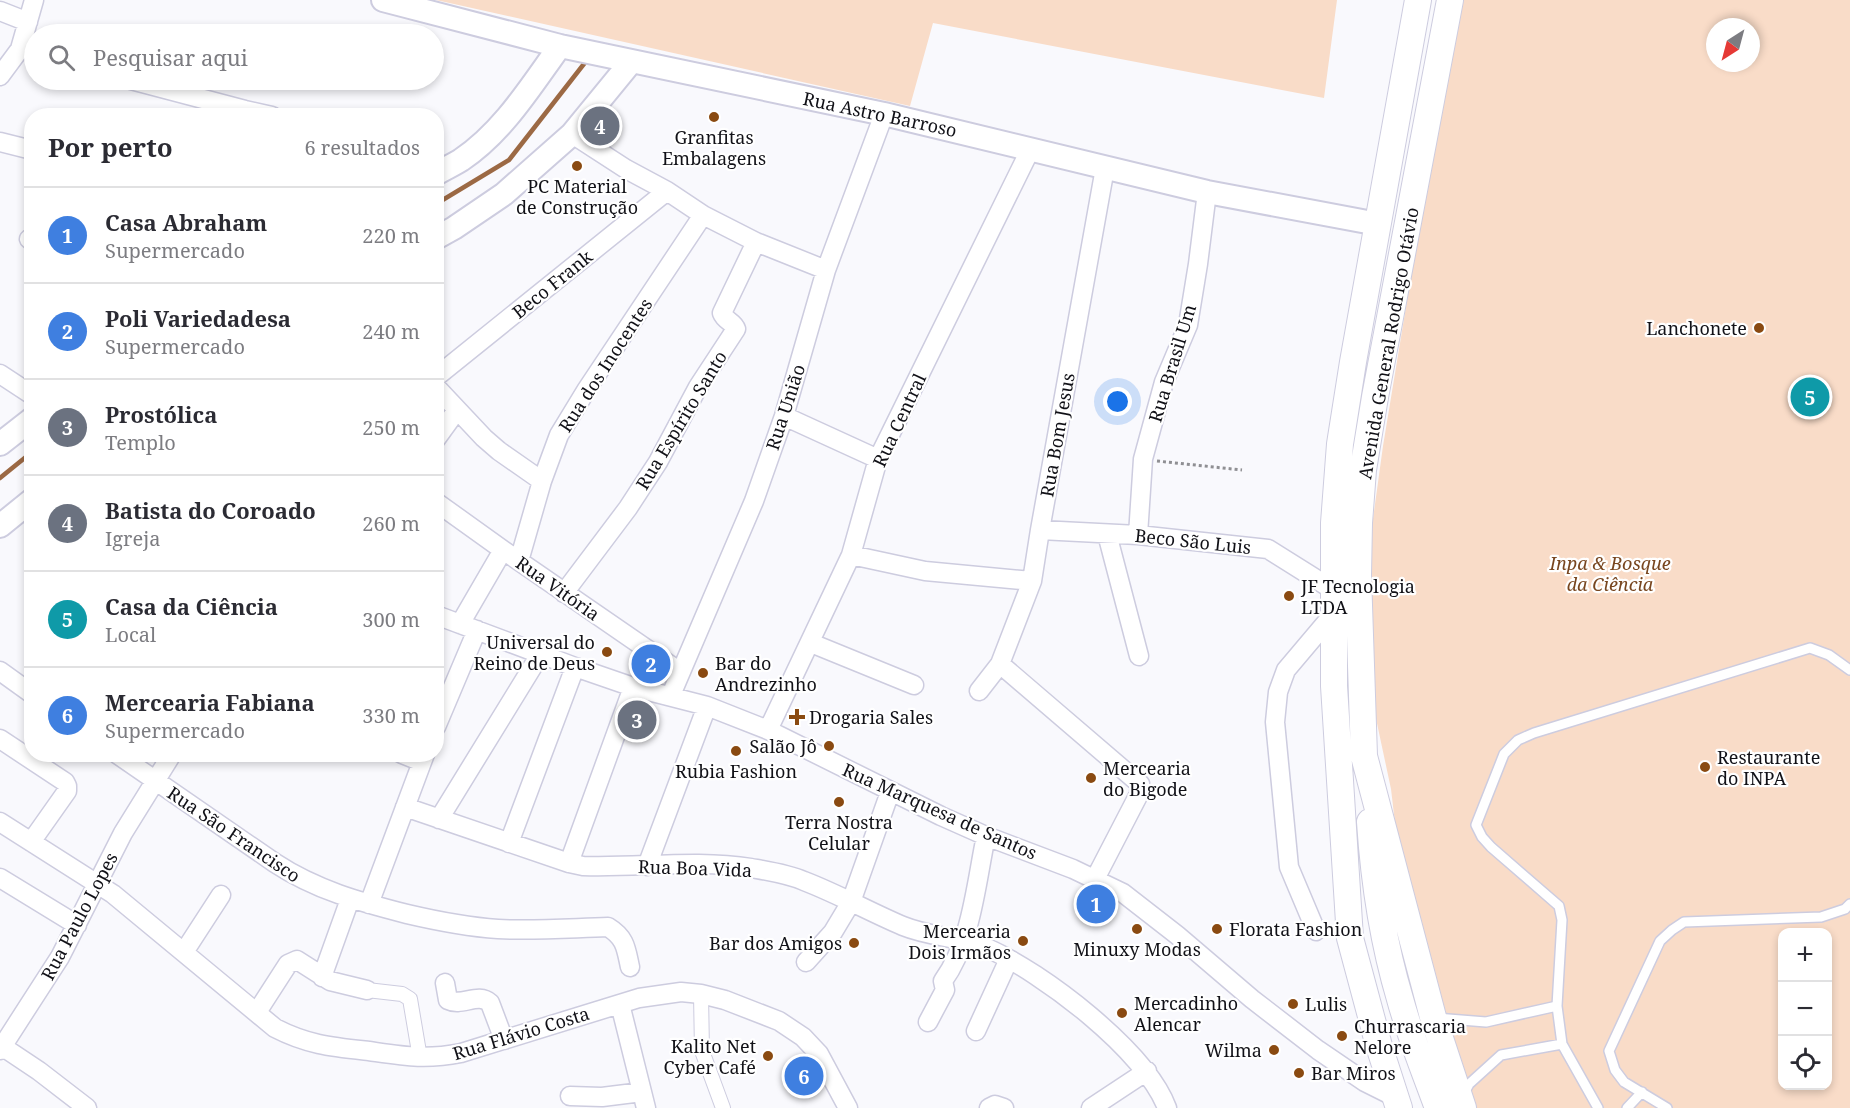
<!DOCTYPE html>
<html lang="pt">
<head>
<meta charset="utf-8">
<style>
  body { margin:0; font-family:"Noto Serif",serif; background:#f7f7f7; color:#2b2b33 }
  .controls { position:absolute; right:18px; bottom:18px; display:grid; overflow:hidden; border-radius:12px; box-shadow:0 3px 9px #0003 }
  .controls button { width:54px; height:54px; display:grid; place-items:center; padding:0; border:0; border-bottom:2px solid #e1e1e2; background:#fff; color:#2b2b33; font:30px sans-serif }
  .compass { position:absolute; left:1706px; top:18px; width:54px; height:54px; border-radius:50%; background:#fff; box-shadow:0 3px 9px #0003; rotate:216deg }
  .you { position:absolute; left:1118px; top:402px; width:21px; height:21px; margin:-15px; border:4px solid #fff; border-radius:50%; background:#1a73e8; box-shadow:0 0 0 9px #1a73e833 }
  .badge { display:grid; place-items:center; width:39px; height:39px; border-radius:50%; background:#8a4a11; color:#fff; font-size:20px; font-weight:700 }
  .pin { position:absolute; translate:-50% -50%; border:3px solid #fff; box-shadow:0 2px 6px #0006 }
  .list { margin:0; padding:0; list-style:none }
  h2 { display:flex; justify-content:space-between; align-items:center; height:78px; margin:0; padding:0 24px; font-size:26px }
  h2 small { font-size:20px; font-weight:400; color:#7c7c81 }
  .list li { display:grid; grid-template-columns:39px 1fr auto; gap:18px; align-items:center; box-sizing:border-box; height:96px; padding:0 24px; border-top:2px solid #e1e1e2 }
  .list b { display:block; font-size:22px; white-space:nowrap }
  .list p { margin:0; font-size:20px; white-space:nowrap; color:#7c7c81 }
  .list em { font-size:20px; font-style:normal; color:#7c7c81 }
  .icon { flex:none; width:33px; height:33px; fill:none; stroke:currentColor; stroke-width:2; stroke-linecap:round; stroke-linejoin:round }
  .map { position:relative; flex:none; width:1850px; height:1108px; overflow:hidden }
  .search { position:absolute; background:#fff; box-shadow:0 3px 9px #0003; left:24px; top:24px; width:420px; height:66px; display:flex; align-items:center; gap:15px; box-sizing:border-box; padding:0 21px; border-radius:33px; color:#7c7c81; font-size:22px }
  .panel { position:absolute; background:#fff; box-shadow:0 3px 9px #0003; left:24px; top:108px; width:420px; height:654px; border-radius:24px }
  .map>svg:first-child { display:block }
</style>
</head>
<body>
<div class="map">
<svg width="1850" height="1108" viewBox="0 0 1850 1108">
  <rect width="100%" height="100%" fill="#f9f9fd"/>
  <path fill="#f9dcc8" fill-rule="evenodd" d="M 436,0 L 1337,0 L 1324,98 L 933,23 L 910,106 Z
    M 1460,0 L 1850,0 L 1850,1108 L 1475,1108 L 1433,973 L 1397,840 L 1391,789 L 1375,714 L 1369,620 L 1372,526 L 1383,446 L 1422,210 ZM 1715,27 L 1751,27 L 1751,63 L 1715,63 ZM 1782,932 L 1828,932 L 1828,1086 L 1782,1086 Z"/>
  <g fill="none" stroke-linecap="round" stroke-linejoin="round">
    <path stroke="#9c6944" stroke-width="4.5" d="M 436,204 L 509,160 L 587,60
      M 0,478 L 32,452"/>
    <g stroke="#cdccdf" stroke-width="12">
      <path id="service" d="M 1436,1018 L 1486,1022 L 1557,1006
        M 1463,1095 L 1469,1084 L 1501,1055 L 1562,1044
        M 1598,1108 L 1562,1044 L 1557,1006 L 1562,920 L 1559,906 L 1491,847 L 1482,837 L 1476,825 L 1504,754 L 1518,740 L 1534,733 L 1810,648 L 1829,655 L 1850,670
        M 1627,1108 L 1642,1092
        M 1667,1108 L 1624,1082 L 1615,1070 L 1609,1051 L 1660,941 L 1672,930 L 1684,922 L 1821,917 L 1845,909 L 1850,904"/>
    </g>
    <g stroke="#cdccdf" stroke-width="16">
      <path id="pedestrian" d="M 367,990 L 402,994 L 410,999 L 420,1058
        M 701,994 L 702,1051 L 723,1108"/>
    </g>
    <g stroke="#cdccdf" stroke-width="21">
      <path id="minor" d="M 0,11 L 28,22
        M 0,76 L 20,49 L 34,0
        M 131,80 L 245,110 L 272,116
        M 572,134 L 626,169 L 667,191 L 703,215 L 756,242 L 826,270
        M 0,142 L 32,150
        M 29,239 L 32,241
        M 0,374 L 32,395
        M 436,377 L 667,191
        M 436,387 L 484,438 L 499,451 L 542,481
        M 784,416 L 878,459
        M 436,439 L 457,410
        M 436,502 L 503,550 L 680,672
        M 1040,530 L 1138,535 L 1268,549 L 1335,591
        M 1107,534 L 1139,656
        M 1138,535 L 1143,459 L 1164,382 L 1188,325 L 1198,264 L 1207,192
        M 851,555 L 925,571 L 1032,581
        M 519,561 L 542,481 L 559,435 L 587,389 L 703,215
        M 564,593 L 628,508 L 658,462 L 698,387 L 736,329 C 734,322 725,321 722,313 L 756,242
        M 436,615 L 575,667 L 633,687 L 707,706 L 768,730 L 941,816 L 986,836 L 1073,869 L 1123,893 L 1177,935 L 1252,999 L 1318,1050 L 1365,1082 L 1395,1097
        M 460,624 L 503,550
        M 811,643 L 914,685
        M 1000,664 L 1140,784 L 1139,794 L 1095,879
        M 0,671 L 32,694
        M 979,691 L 1000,664 L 1032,581 L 1040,530 L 1105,168
        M 671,695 L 754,501 L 784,416 L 826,270 L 884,114
        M 436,727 L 477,630
        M 768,730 L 851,555 L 878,459 L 1031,148
        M 0,739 L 65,782 L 67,786 L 67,791 L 31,842
        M 117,754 L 275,863 C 316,890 360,902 407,914 C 437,921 468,927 498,929 C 534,931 572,928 608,927 C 626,938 626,949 630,967
        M 402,754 L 422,762
        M 405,807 L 569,863 L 583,866 C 638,868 696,859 751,868 C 768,871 788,874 804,881 C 838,894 870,912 903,926 C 930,937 960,937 987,948 C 1042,972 1146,1051 1167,1108
        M 439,819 L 541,653
        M 0,822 L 113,894 L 275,1028 C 308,1045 332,1047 369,1051 C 404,1056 425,1060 461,1053 L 639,998 L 681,992 L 701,994 L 725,1000 L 779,1021 L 803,1037 L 819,1054 L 848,1108
        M 509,843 L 575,667
        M 569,863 L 633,687
        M 647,866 L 707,706
        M 0,878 L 77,925
        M 369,904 L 425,754
        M 1316,931 L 1289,867 L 1275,722 L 1278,692 L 1286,670 L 1335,612
        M 184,952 L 221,895
        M 806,962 L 833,932 L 851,902 L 890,792
        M 322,977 L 350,899
        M 445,983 L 448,1000 C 462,1007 478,992 490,1003 L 504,1040
        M 620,1004 L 646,1108
        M 257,1012 L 288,964 L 297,960 L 330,981 L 367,990
        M 928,1022 L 945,990 L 943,981 C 972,941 976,883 986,836
        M 976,1031 L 1009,959
        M 0,1045 L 39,1071 L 87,1108
        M 0,1050 L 60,957 L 123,833 L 172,754
        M 570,1096 L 602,1097 L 642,1092
        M 989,1108 L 995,1105 L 1004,1108
        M 1091,1108 L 1147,1071"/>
    </g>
    <g stroke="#cdccdf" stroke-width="26">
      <path id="tertiary" d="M 383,0 L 560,46 L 884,114 L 1207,192 L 1378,224
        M 436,174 C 444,169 453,165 461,160 C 503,132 531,86 560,46
        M 436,238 L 454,228 L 504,194 L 572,134 L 631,62
        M 0,444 L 32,419
        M 0,526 L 32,500"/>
    </g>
    <g stroke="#cdccdf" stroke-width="28">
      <path id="secondary" d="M 1450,0 L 1375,397 L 1363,470 L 1359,523 L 1358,575 L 1364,756 L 1433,1017 L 1463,1108
        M 1370,822 C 1374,882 1383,942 1400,999 C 1410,1036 1425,1072 1438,1108
        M 1399,1108 L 1379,1046 L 1350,938 L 1334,686 L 1334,523 L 1340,444 L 1353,362 L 1418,0"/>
    </g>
    <path stroke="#8f8f93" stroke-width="3" stroke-dasharray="3 3" stroke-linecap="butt" d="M 1157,461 L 1242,470"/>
    <use href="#service" stroke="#fff" stroke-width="9"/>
    <use href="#pedestrian" stroke="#fff" stroke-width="14"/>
    <use href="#minor" stroke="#fff" stroke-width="18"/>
    <use href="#tertiary" stroke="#fff" stroke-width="22"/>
    <use href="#secondary" stroke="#fff" stroke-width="26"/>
  </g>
  <g fill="#8a4a11" stroke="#fff" stroke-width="2">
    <circle cx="714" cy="117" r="6"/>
    <circle cx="577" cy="166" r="6"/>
    <circle cx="1759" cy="328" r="6"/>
    <circle cx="1289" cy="596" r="6"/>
    <circle cx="607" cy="652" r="6"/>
    <circle cx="703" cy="673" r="6"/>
    <path d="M794 708h6v6h6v6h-6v6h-6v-6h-6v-6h6z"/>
    <circle cx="829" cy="746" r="6"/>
    <circle cx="736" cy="751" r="6"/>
    <circle cx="1705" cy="767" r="6"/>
    <circle cx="1091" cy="778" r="6"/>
    <circle cx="839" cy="802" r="6"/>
    <circle cx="1137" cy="929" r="6"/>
    <circle cx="1217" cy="929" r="6"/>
    <circle cx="1023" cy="941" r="6"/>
    <circle cx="854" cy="943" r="6"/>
    <circle cx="1293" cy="1004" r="6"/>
    <circle cx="1122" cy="1013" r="6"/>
    <circle cx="1342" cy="1036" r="6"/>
    <circle cx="1274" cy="1050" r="6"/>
    <circle cx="768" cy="1056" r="6"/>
    <circle cx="1299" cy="1073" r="6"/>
  </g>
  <g text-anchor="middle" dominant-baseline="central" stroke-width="4.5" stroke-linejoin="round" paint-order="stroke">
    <g font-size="18" fill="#111117" stroke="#fff">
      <text transform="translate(880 114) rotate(12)">Rua Astro Barroso</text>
      <text transform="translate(552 284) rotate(-39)">Beco Frank</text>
      <text transform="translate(1388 343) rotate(-80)">Avenida General Rodrigo Otávio</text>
      <text transform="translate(1172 363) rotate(-73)">Rua Brasil Um</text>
      <text transform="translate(605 365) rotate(-57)">Rua dos Inocentes</text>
      <text transform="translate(785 407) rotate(-72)">Rua União</text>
      <text transform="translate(681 420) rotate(-59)">Rua Espírito Santo</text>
      <text transform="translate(899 420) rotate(-65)">Rua Central</text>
      <text transform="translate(1057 435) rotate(-80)">Rua Bom Jesus</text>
      <text transform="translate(1193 541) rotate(6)">Beco São Luis</text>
      <text transform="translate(558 588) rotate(35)">Rua Vitória</text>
      <text transform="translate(940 811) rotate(24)">Rua Marquesa de Santos</text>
      <text transform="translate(234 834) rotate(34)">Rua São Francisco</text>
      <text transform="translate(695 868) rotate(2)">Rua Boa Vida</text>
      <text transform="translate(79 916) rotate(-62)">Rua Paulo Lopes</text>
      <text transform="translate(521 1033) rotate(-17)">Rua Flávio Costa</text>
    </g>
    <g font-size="18" fill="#111117" stroke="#fff" text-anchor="start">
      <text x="714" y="137" text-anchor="middle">Granfitas<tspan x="714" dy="21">Embalagens</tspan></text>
      <text x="577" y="186" text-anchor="middle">PC Material<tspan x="577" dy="21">de Construção</tspan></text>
      <text x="1747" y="328" text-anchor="end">Lanchonete</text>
      <text x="1301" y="586">JF Tecnologia<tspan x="1301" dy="21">LTDA</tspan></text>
      <text x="595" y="642" text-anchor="end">Universal do<tspan x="595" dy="21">Reino de Deus</tspan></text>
      <text x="715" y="663">Bar do<tspan x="715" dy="21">Andrezinho</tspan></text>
      <text x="809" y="717">Drogaria Sales</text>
      <text x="817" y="746" text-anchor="end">Salão Jô</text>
      <text x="1717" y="757">Restaurante<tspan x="1717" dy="21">do INPA</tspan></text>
      <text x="1103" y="768">Mercearia<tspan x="1103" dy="21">do Bigode</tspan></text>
      <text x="736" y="771" text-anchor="middle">Rubia Fashion</text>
      <text x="839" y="822" text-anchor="middle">Terra Nostra<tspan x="839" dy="21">Celular</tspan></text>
      <text x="1229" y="929">Florata Fashion</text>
      <text x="1011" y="931" text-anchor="end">Mercearia<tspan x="1011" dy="21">Dois Irmãos</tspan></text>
      <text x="842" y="943" text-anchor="end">Bar dos Amigos</text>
      <text x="1137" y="949" text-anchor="middle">Minuxy Modas</text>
      <text x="1134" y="1003">Mercadinho<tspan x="1134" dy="21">Alencar</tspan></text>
      <text x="1305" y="1004">Lulis</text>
      <text x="1354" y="1026">Churrascaria<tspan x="1354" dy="21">Nelore</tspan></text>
      <text x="756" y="1046" text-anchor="end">Kalito Net<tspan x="756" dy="21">Cyber Café</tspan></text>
      <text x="1262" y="1050" text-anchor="end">Wilma</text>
      <text x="1311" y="1073">Bar Miros</text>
    </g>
    <g font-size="18" font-style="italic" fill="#78461f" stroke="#fff">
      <text x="1610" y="563">Inpa &amp; Bosque<tspan x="1610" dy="21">da Ciência</tspan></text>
    </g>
  </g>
</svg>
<div class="controls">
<button>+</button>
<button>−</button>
<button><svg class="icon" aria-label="locate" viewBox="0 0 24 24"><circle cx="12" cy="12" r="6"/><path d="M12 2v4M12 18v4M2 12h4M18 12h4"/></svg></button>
</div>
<svg class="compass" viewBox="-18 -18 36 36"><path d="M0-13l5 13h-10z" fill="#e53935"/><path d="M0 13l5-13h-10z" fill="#7c7c81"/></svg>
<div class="you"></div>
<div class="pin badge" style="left:1096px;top:904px;background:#3f7fe0">1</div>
<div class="pin badge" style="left:651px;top:664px;background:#3f7fe0">2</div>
<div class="pin badge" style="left:637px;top:720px;background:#6b7280">3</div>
<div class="pin badge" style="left:600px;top:126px;background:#6b7280">4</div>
<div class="pin badge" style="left:1810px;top:397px;background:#0f9aa8">5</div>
<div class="pin badge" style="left:804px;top:1076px;background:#3f7fe0">6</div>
<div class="search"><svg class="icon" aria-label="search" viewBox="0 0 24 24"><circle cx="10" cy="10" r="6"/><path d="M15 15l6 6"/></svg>Pesquisar aqui</div>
<section class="panel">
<h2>Por perto<small>6 resultados</small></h2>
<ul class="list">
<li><span class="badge" style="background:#3f7fe0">1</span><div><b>Casa Abraham</b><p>Supermercado</p></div><em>220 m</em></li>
<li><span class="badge" style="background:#3f7fe0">2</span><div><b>Poli Variedadesa</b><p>Supermercado</p></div><em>240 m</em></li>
<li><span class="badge" style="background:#6b7280">3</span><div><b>Prostólica</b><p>Templo</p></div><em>250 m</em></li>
<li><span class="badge" style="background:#6b7280">4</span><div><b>Batista do Coroado</b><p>Igreja</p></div><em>260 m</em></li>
<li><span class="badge" style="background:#0f9aa8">5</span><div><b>Casa da Ciência</b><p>Local</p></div><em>300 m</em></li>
<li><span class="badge" style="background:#3f7fe0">6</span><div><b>Mercearia Fabiana</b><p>Supermercado</p></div><em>330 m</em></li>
</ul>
</section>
</div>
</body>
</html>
